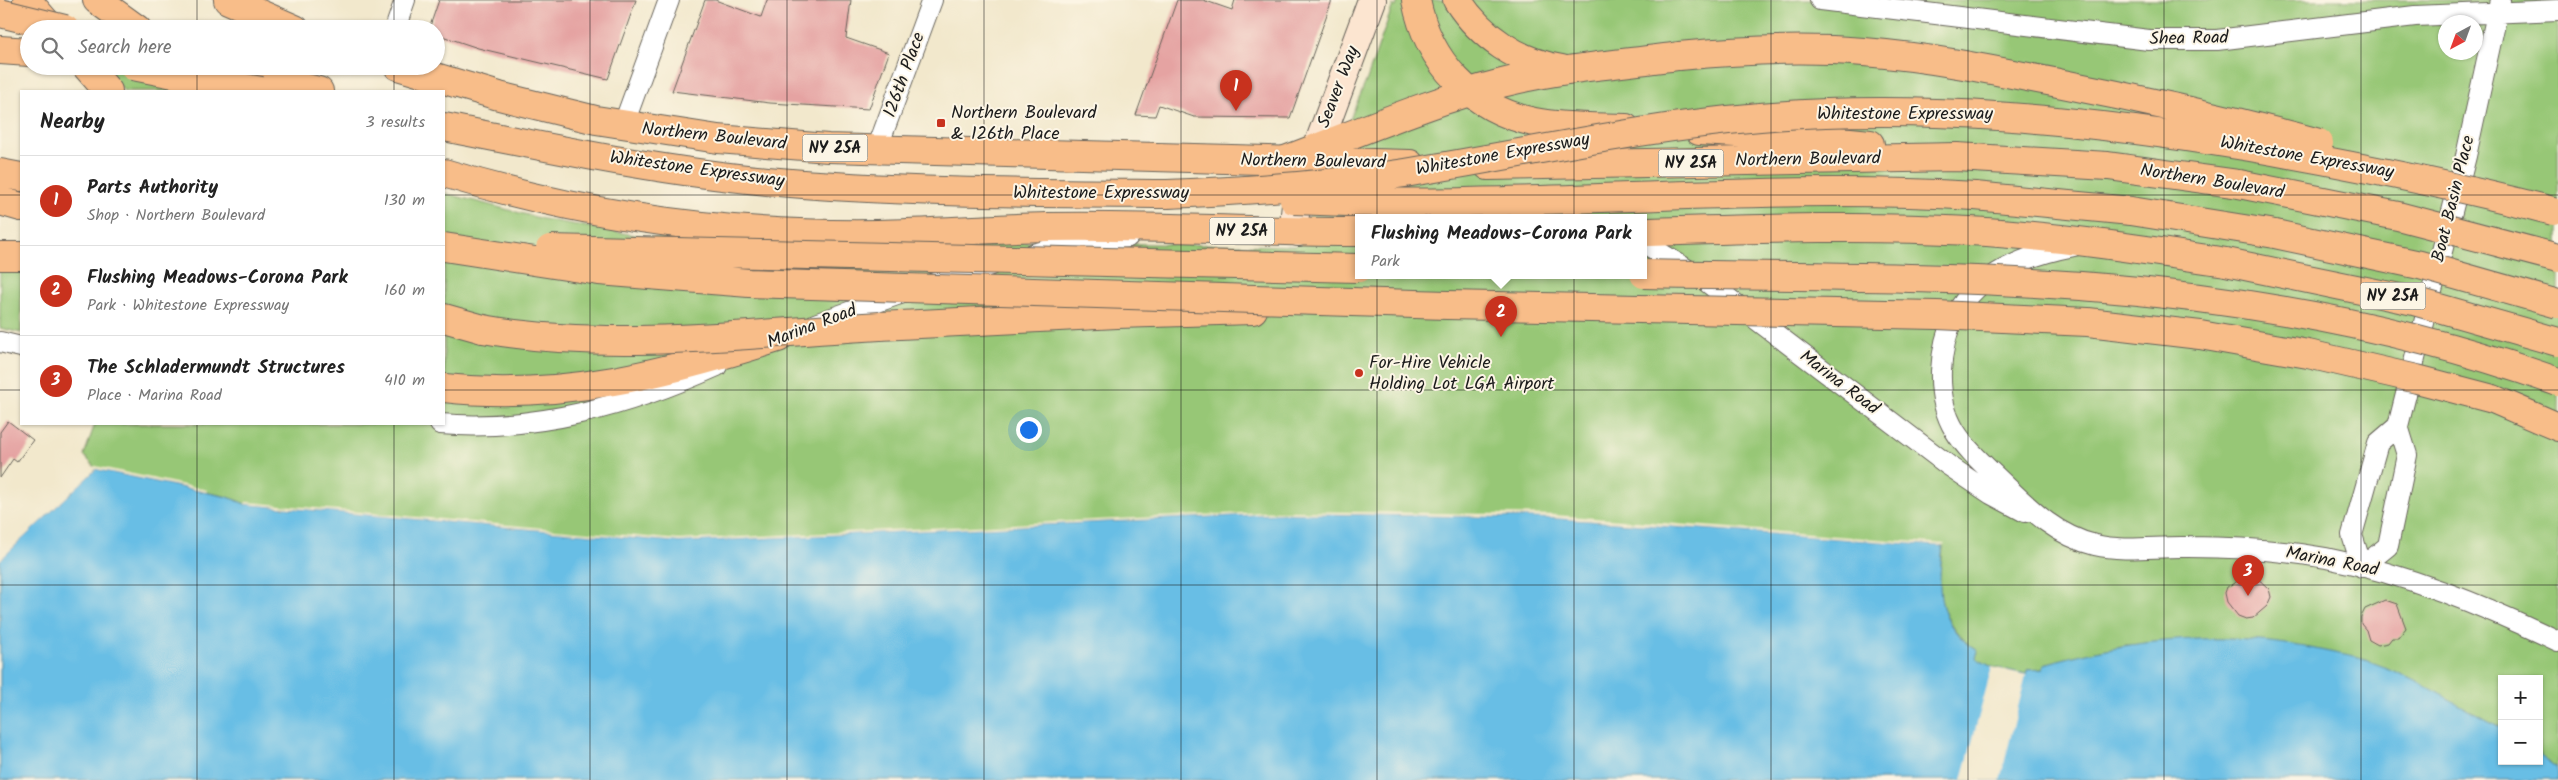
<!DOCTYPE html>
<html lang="en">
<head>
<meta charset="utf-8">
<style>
  body { margin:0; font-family:Kalam,sans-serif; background:#f6f6f6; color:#222 }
  .controls { position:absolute; right:15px; bottom:15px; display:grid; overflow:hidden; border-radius:0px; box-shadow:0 1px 4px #0004 }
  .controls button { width:45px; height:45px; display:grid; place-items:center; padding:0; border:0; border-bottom:1px solid #e0e0e0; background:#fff; color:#222; font:25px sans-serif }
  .compass { position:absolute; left:2438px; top:15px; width:45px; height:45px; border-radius:50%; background:#fff; box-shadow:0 1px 4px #0004; rotate:221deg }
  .you { position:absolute; left:1028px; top:429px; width:18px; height:18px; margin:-12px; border:4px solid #fff; border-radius:50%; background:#1a73e8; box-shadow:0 0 0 8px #1a73e833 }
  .badge { display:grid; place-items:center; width:32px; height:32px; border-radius:50%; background:#c8321e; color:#fff; font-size:16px; font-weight:700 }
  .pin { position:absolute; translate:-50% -41px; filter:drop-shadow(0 1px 2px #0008) }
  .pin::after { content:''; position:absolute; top:26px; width:18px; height:15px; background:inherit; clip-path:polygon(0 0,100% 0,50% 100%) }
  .popup { position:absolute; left:1355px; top:214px; width:292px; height:65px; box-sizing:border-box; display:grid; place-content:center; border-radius:0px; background:#fff; filter:drop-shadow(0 1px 4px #0005); font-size:16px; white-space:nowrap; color:#767676 }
  .popup b { font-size:19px; color:#222 }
  .popup::after { content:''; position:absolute; left:50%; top:100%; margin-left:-10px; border:10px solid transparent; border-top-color:#fff }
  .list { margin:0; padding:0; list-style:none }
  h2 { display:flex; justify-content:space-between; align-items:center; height:65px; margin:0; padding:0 20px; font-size:21px }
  h2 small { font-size:16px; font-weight:400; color:#767676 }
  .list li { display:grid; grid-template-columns:32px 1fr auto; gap:15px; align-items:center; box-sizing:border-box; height:90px; padding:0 20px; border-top:1px solid #e0e0e0 }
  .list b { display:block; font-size:19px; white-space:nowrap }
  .list p { margin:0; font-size:16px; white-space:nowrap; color:#767676 }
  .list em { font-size:16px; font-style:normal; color:#767676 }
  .icon { flex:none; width:28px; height:28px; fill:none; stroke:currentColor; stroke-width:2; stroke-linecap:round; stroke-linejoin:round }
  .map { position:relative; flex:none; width:2558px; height:780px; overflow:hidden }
  .search { position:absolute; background:#fff; box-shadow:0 1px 4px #0004; left:20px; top:20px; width:425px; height:55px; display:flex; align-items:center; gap:12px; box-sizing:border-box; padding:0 18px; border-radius:28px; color:#767676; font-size:19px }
  .panel { position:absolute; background:#fff; box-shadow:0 1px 4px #0004; left:20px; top:90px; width:425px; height:335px; border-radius:0px }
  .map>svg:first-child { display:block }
</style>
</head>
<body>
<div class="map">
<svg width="2558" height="780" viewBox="0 0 2558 780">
  <rect width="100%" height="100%" fill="#fcf5e5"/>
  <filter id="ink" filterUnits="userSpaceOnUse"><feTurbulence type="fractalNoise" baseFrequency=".02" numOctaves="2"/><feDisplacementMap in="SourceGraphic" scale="10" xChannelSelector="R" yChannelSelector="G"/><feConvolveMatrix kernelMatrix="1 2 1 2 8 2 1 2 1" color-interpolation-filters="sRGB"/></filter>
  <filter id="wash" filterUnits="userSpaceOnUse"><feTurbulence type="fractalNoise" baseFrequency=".0096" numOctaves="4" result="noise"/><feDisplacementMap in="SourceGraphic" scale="20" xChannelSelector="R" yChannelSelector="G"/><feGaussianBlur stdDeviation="1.12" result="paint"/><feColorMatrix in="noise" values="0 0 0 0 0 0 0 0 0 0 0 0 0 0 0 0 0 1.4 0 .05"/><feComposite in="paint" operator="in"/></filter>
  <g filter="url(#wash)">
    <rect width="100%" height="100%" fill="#f2e8cc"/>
    <path fill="#97c776" stroke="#5a7249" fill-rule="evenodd" d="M 1398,0 L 2558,0 L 2558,768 L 2539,754 L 2539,679 L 2502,679 L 2502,728 L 2421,686 L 2366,660 L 2126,645 L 2044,664 L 2043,669 L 2027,670 L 2026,675 L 1992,667 L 1975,658 L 1978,651 C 1954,635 1939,612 1939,582 C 1939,570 1943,558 1943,546 L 679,542 L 245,504 L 228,497 L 96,469 L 84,455 L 95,424 L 444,424 L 444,193 L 543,219 L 646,237 L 904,251 L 999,242 L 1296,246 L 1367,79 L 1393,5 L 1396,7 ZM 2446,22 L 2476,22 L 2476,52 L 2446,52 ZM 1358,218 L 1644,218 L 1644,276 L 1358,276 Z
      M 102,66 L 165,66 L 208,91 L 124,91 Z
      M 0,267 L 21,268 L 21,333 L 0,328 Z"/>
    <path fill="#68bee5" stroke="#426d80" d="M 96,469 L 228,497 L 245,504 L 679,542 L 1287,513 L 1552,518 L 1943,546 C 1937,591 1936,624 1978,651 L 1976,658 L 1992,667 L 2026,674 L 2027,670 L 2043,669 L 2044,664 C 2136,637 2231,630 2325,651 C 2338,654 2353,656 2366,660 C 2412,676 2459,705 2502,728 L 2502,761 L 2539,761 L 2539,754 L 2558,768 L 2558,780 L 0,780 L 0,560 Z"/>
    <path fill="#f2e8cc" d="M 95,466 L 207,490 L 206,492 L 96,469 L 0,560 L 0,556 Z
      M 246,502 L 679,540 L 1287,511 L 1552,515 L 1945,544 L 1943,546 L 1552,518 L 1287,513 L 679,542 L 245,504 Z
      M 1992,667 L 2026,675 L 2000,780 L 1962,780 Z"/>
    <g id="blocks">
      <path fill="#e5a3a2" d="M 439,0 L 636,0 L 608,79 L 478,48 L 436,34 L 436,29 L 429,29 Z
        M 705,0 L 715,0 L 761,17 L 767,0 L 851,0 L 846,38 L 889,53 L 869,109 L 770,103 L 672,91 Z
        M 1177,0 L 1203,0 L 1232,10 L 1235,0 L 1332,0 L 1290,118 L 1194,117 L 1159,105 L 1155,116 L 1136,115 Z
        M 8,421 L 33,440 L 17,462 L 13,459 L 0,478 L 0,432 Z
        M 2251,572 L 2269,589 L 2271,597 L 2267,606 L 2253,618 L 2246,619 L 2238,616 L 2227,602 L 2225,593 L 2227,587 L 2236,582 L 2241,575 Z
        M 2385,600 L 2397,604 L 2406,628 L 2398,638 L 2392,638 L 2388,643 L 2378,645 L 2369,640 L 2366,630 L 2361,624 L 2361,617 L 2365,609 Z"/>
    </g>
  </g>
  <g filter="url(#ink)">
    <use href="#blocks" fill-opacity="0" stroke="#67635a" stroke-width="1"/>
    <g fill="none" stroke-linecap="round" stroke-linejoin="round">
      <g stroke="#67635a" stroke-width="22">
        <path id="minor" d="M 1820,0 L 2149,40 L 2217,40 L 2415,16 L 2558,10
          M 395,29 L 405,0
          M 623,126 L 669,0
          M 877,149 L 932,0
          M 1644,243 L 1703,279 L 1948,465 L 1991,494 L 2025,512
          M 2074,246 C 2028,255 1977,273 1954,317 C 1946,333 1942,353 1941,371 C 1939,429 1968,449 2007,487 C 2033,512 2058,536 2095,545 C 2125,552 2157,546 2188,547 C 2234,547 2281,550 2326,558 C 2407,574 2485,606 2558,641
          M 1033,254 L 1073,244 L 1128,237
          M 815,324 L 897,295 L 991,265
          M 0,342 L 21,347
          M 440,424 C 537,432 630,405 717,366
          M 2398,426 L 2378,443 L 2352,535 L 2362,567 L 2388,546 L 2407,455 L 2398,426 L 2466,156 L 2500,0"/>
      </g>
      <g stroke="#67635a" stroke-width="30">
        <path id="secondary" d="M 1298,232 L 1294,223 L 1296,205 L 1372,0"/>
      </g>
      <g stroke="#67635a" stroke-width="30">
        <path id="primary" d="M 97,0 L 137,29
          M 228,0 L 295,29
          M 1416,0 C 1428,62 1472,109 1534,122 C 1564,128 1595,127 1626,128
          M 398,66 L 499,96 L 596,120 L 718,139 L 828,148 L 1410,164
          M 1699,131 L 1789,136 L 1870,144
          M 1488,166 L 1957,157 L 2108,166 L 2239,184
          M 444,173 C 584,216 731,236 877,234 C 934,233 991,228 1048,227 C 1152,225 1255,232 1358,232
          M 1644,232 C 1752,229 1861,225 1970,231 C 2056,236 2141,249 2226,262"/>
      </g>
      <g stroke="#67635a" stroke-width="30">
        <path id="motorway" d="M 27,0 L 52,29
          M 1457,0 C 1481,37 1518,62 1562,69
          M 0,50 L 29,52
          M 86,66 L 108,91
          M 217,66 L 319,91
          M 444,127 C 551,148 658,171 767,181 C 900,193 1034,193 1167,194
          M 1280,162 C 1353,135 1427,102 1502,83 C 1560,68 1620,64 1679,56
          M 0,173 L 21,177
          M 1975,196 L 2131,211 L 2275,234
          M 0,201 L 21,207
          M 0,256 L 21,256
          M 444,318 L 483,329
          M 880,326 L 1117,314 L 1253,310
          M 444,388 C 562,401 667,373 778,338
          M 2493,399 L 2558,427"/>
      </g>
      <use href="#minor" stroke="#fff" stroke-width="20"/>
      <use href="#secondary" stroke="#fce5d0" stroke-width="28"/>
      <use href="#primary" stroke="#f8bd89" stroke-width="28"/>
      <use href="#motorway" stroke="#f8bd89" stroke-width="28"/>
      <g stroke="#67635a" stroke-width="30" stroke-linecap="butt">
        <path id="primary-bridge" d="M 2239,184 L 2398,216 L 2558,258
          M 2226,262 L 2414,301 L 2558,342"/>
      </g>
      <g stroke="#67635a" stroke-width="30" stroke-linecap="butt">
        <path id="motorway-bridge" d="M 0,13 L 65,29
          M 1679,56 C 1740,50 1802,47 1864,52 C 1929,57 1993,70 2058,83 C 2145,100 2233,120 2319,143
          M 133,66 L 261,91
          M 1167,194 C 1247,191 1327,185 1405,173 C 1524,154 1640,127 1760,117 C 1925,103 2087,120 2250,147 C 2352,165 2453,185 2553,211
          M 1294,200 C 1521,211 1748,182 1975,196
          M 2275,234 L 2420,265 L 2558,304
          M 444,247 L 599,271 L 749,283 L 1447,305 L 1937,315 L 2088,322 L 2200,335 L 2308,354 L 2417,379 L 2493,399
          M 550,249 L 1358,268
          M 1644,274 C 1789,277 1935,275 2081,286 C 2241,298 2406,327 2558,382
          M 483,329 C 613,352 749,333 880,326"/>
      </g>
      <use href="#primary-bridge" stroke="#f8bd89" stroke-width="28"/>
      <use href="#motorway-bridge" stroke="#f8bd89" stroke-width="28"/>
    </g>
  </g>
  <path fill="none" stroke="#1c1c1c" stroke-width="1" stroke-opacity="0.55" d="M 197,0 L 197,29M 394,0 L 394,29M 590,0 L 590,780M 787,0 L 787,780M 984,0 L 984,780M 1181,0 L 1181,780M 1377,0 L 1377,780M 1574,0 L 1574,780M 1771,0 L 1771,780M 1968,0 L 1968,780M 2164,0 L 2164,780M 2361,0 L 2361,780M 197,66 L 197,91M 394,66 L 394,91M 0,195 L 21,195M 444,195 L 2558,195M 0,390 L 21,390M 444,390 L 2558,390M 197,424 L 197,780M 394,424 L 394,780M 0,585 L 2558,585"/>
  <g fill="#c8321e" stroke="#fcf5e5" stroke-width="2">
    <rect x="936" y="118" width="10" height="10" rx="2.5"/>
    <circle cx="1359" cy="373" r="5"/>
  </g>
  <g text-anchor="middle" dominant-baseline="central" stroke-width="4" stroke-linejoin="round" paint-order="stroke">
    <g fill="#fcf5e5" stroke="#5f5d58" stroke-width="1">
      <rect x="802.5" y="134.5" width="65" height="27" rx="4"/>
      <rect x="1658.5" y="149.5" width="65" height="27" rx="4"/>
      <rect x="1209.5" y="217.5" width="65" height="27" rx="4"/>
      <rect x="2360.5" y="282.5" width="65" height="27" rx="4"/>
    </g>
    <g font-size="16" font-weight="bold" fill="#1c1c1c">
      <text x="835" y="148">NY 25A</text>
      <text x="1691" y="163">NY 25A</text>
      <text x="1242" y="231">NY 25A</text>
      <text x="2393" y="296">NY 25A</text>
    </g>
    <g font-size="18" fill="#1c1c1c" stroke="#fcf5e5">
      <text transform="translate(2189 39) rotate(-1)">Shea Road</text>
      <text transform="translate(905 75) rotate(-70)">126th Place</text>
      <text transform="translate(1339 87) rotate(-69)">Seaver Way</text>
      <text x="1905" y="114">Whitestone Expressway</text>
      <text transform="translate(714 137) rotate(6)">Northern Boulevard</text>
      <text transform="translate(1503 155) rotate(-10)">Whitestone Expressway</text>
      <text transform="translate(2307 158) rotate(10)">Whitestone Expressway</text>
      <text transform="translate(1808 160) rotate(-1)">Northern Boulevard</text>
      <text transform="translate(1313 162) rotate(1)">Northern Boulevard</text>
      <text transform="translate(697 170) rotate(8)">Whitestone Expressway</text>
      <text transform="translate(2212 182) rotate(9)">Northern Boulevard</text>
      <text x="1101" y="193">Whitestone Expressway</text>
      <text transform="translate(2454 199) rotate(-76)">Boat Basin Place</text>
      <text transform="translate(812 327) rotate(-21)">Marina Road</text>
      <text transform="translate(1839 383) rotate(37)">Marina Road</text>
      <text transform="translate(2332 562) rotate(11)">Marina Road</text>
    </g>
    <g font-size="18" fill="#1c1c1c" stroke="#fcf5e5" text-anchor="start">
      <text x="951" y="113">Northern Boulevard<tspan x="951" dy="21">&amp; 126th Place</tspan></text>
      <text x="1369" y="363">For-Hire Vehicle<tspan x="1369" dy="21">Holding Lot LGA Airport</tspan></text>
    </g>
  </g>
</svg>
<div class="controls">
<button>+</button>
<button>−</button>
</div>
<svg class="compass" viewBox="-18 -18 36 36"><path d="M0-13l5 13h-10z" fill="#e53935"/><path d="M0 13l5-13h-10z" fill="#767676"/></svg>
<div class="you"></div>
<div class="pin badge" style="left:1236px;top:111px">1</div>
<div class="pin badge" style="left:1501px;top:337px">2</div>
<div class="popup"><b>Flushing Meadows-Corona Park</b>Park</div>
<div class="pin badge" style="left:2248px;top:596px">3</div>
<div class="search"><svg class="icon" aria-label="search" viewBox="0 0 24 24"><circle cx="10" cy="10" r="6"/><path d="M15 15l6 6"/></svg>Search here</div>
<section class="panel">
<h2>Nearby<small>3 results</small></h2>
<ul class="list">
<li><span class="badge">1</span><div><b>Parts Authority</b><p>Shop · Northern Boulevard</p></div><em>130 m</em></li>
<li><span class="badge">2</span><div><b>Flushing Meadows-Corona Park</b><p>Park · Whitestone Expressway</p></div><em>160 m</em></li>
<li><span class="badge">3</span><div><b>The Schladermundt Structures</b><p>Place · Marina Road</p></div><em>410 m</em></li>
</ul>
</section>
</div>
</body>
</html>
